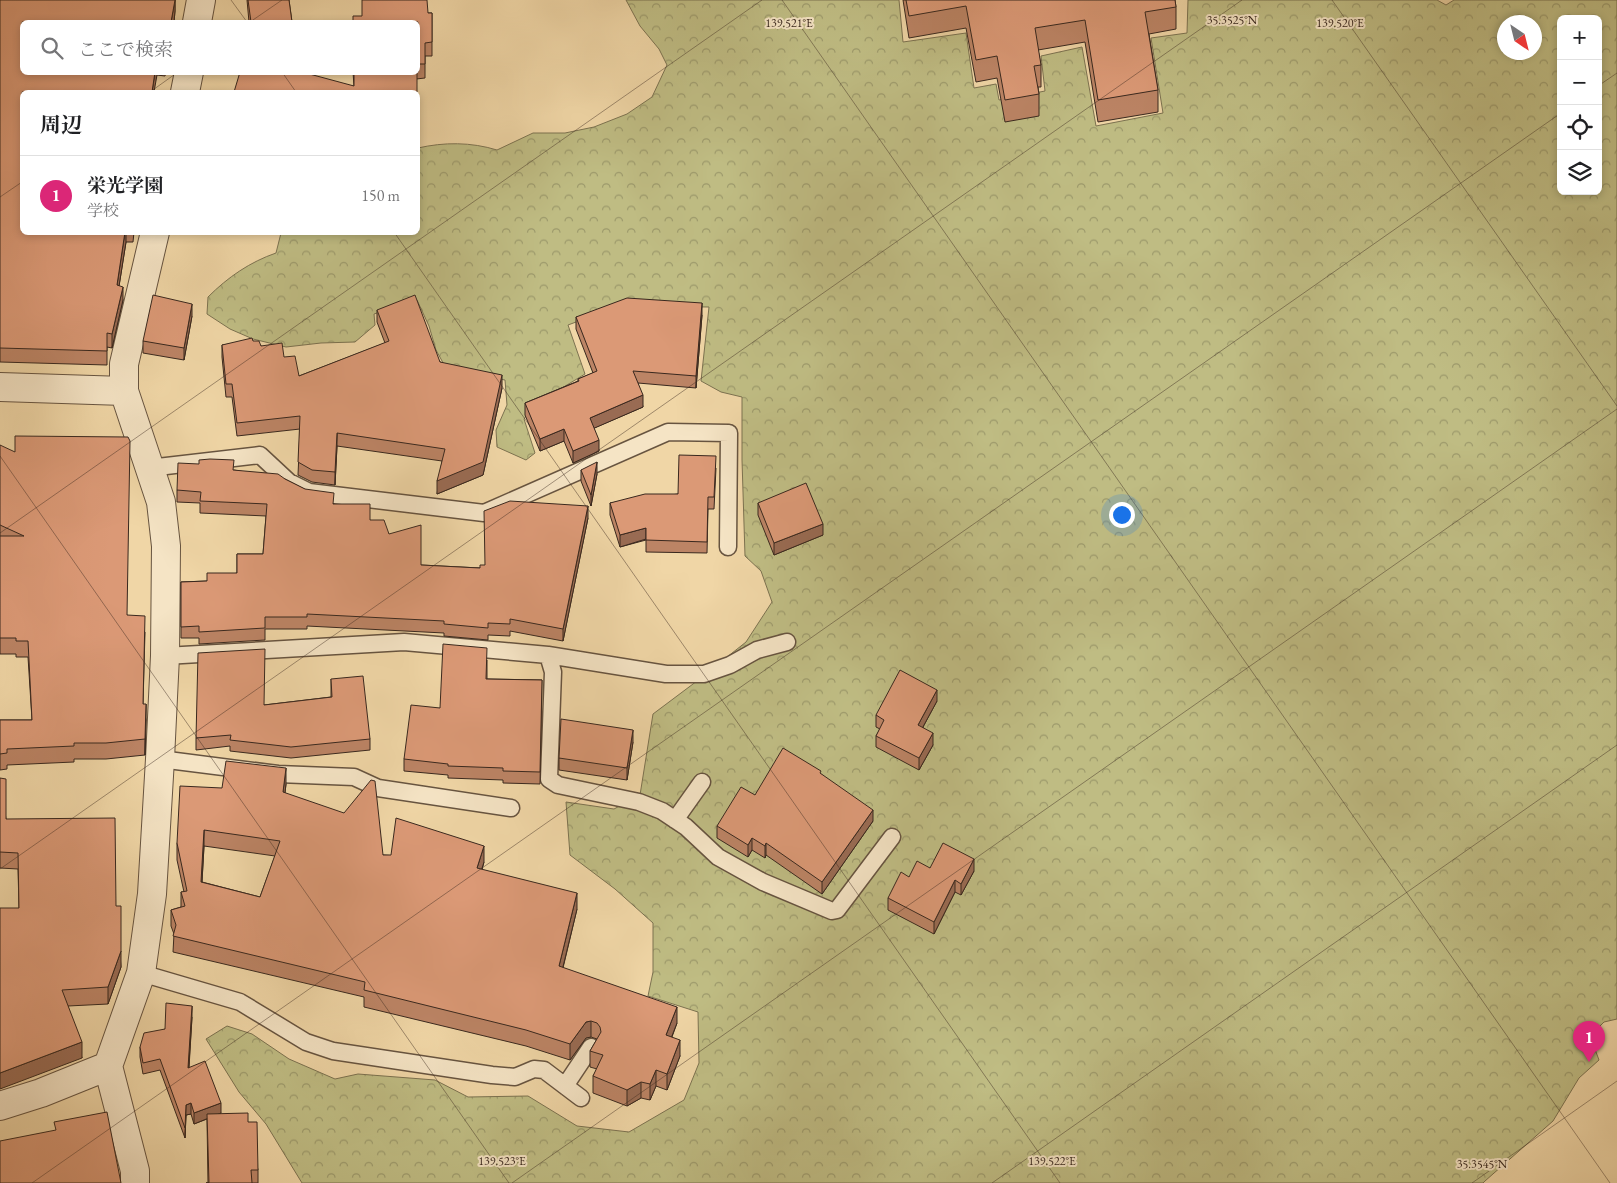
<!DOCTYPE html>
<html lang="ja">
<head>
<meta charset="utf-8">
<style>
  body { margin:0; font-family:"EB Garamond","Noto Serif JP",serif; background:#f6f6f6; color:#202124 }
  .controls { position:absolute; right:15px; top:15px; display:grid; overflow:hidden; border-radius:8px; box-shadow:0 2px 8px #0003 }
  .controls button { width:45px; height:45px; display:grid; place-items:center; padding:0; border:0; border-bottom:1px solid #e0e0e0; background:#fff; color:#202124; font:25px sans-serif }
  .compass { position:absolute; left:1497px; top:15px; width:45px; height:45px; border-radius:50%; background:#fff; box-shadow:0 2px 8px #0003; rotate:145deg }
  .you { position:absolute; left:1121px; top:514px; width:18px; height:18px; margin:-12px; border:4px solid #fff; border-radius:50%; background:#1a73e8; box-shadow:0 0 0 8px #1a73e833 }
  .badge { display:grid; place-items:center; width:32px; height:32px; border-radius:50%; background:#db2777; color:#fff; font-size:16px; font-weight:700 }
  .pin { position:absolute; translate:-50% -41px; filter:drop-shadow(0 1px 2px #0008) }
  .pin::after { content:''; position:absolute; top:26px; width:18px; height:15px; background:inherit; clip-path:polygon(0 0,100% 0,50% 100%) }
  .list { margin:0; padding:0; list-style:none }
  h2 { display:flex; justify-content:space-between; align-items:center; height:65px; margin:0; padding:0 20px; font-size:21px }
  h2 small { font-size:16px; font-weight:400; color:#757577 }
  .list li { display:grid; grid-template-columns:32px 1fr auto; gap:15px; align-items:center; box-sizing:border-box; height:80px; padding:0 20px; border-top:1px solid #e0e0e0 }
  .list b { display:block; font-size:19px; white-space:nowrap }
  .list p { margin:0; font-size:16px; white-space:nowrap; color:#757577 }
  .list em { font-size:16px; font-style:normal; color:#757577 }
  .icon { flex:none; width:28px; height:28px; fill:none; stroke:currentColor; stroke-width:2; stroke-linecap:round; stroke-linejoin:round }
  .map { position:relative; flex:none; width:1617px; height:1183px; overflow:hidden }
  .search { position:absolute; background:#fff; box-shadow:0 2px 8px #0003; left:20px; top:20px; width:400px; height:55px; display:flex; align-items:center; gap:12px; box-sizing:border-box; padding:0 18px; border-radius:8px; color:#757577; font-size:19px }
  .panel { position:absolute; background:#fff; box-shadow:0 2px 8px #0003; left:20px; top:90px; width:400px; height:145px; border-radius:8px }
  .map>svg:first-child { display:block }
</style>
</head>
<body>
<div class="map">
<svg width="1617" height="1183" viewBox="0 0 1617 1183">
  <defs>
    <pattern id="forest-crowns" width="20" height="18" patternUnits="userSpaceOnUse" patternTransform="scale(1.25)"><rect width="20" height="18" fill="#bfbc83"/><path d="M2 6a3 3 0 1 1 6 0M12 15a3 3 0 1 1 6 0" fill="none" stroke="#9c996b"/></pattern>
  </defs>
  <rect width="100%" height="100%" fill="#f0d6a6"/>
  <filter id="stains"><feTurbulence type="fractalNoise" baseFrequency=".004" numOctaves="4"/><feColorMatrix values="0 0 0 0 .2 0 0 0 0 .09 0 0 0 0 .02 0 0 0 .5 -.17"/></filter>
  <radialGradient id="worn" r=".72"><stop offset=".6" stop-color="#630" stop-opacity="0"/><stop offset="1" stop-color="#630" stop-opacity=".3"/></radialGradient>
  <path fill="url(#forest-crowns)" stroke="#7c7250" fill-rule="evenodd" d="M 626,0 L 899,0 L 903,42 L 966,33 L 974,88 L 996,84 L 999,100 L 1045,91 L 1041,56 L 1082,47 L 1096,126 L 1163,113 L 1151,38 L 1187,33 L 1188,0 L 1437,0 L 1446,5 L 1454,0 L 1617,0 L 1617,1019 L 1604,1022 L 1590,1036 L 1599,1060 L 1579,1078 L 1553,1121 L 1485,1181 L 1483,1183 L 302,1183 L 266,1124 L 239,1092 L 206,1039 L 227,1026 L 252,1034 L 289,1059 L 335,1079 L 358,1074 L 435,1080 L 468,1097 L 528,1096 L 577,1126 L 629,1132 L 684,1100 L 699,1063 L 698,1012 L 648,996 L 653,972 L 653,923 L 615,889 L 570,855 L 566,802 L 614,809 L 640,795 L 653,714 L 693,684 L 746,642 L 772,602 L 761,571 L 745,556 L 742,460 L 742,397 L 721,392 L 701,381 L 709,307 L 619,306 L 568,325 L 585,374 L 534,405 L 524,419 L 535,453 L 526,460 L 497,447 L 496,430 L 507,405 L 505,380 L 447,370 L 436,350 L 429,326 L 417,300 L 374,314 L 375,325 L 355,342 L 321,343 L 286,347 L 253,339 L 230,329 L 207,314 L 208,297 C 228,277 250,262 276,253 L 281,233 L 418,232 L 418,148 C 444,142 471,142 497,150 L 533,133 L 565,133 L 594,127 L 627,114 L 652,97 L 667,65 L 659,49 L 640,26 ZM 1561,19 L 1598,19 L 1598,191 L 1561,191 ZM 1504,22 L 1534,22 L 1534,52 L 1504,52 Z"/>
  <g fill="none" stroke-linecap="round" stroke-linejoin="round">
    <g stroke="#675440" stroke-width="19">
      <path id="lane" d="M 149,468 L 260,455 L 289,482 L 309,492 L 484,513 L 668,432 L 729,433 L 728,547
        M 548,655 L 553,672 L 549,779 L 558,785 L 639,802 L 662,811 L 686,827 L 718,857 L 763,882 L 832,911 L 837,910 L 892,837
        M 165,656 L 404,642 L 548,655 L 666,674 L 704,674 L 730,665 L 757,650 L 787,642
        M 160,759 L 278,774 L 354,777 L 378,788 L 511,808
        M 675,820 L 702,782
        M 141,973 L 240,1002 L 306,1042 L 333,1051 L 492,1075 L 515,1077 L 534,1069 L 544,1070 L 581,1098
        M 565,1086 L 591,1047"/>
    </g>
    <g stroke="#675440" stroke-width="30">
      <path id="street" d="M 197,22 L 201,0
        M 185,92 L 189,72
        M 0,387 L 124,391
        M 0,1106 L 41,1093 L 108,1066
        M 135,1183 L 135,1171 L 108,1066 L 141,973 L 152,894 L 160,759 L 165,656 L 166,546 L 161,502 L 124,391 L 124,364 L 155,232"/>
    </g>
    <use href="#lane" stroke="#f5e4c5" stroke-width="16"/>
    <use href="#street" stroke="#f5e4c5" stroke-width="28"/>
  </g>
  <path fill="#bc8465" stroke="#39281e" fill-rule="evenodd" d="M 0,0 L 175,0 L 175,11 L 174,22 L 22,22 L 22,72 L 166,72 L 165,76 L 157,75 L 22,232 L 134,232 L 133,242 L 126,242 L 119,286 L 123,300 L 112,348 L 107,347 L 107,365 L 0,362 Z
    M 247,0 L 289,0 L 292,22 L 249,22 Z
    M 903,0 L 1175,0 L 1176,7 L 1176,29 L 1149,34 L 1158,90 L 1158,112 L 1098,122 L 1085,42 L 1038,50 L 1041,65 L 1041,87 L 1038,87 L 1039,94 L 1039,116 L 1005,122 L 997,78 L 976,82 L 966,28 L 909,38 Z
    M 428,13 L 432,13 L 432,56 L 425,56 L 425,78 L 354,86 L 353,72 L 418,72 L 418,22 Z
    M 377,310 L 440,362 L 502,388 L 483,475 L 437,494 L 442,461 L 337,446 L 335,485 L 312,482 L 298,475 L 300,429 L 237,436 L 232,397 L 226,397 L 222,357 L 222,345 L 253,341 L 261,346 L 284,357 L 299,376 L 385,343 L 377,322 Z
    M 702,315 L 696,388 L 638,383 L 643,407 L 594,428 L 599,451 L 573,463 L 564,441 L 540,451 L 525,415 L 525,403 L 578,381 L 578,379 L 593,373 L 576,329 L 576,317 Z
    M 192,316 L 184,360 L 143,353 L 143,341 Z
    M 0,445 L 127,615 L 145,632 L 143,704 L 146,720 L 145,755 L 106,759 L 74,759 L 74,762 L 7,765 L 7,769 L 0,770 L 0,720 L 32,720 L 28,657 L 16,657 L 16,654 L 0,654 Z
    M 716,468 L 714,509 L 708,509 L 707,553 L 646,552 L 646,540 L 620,547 L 610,515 L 610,503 L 678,494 Z
    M 234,470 L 285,479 L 334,504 L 370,520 L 389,534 L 421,565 L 480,568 L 588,518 L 563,641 L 510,631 L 510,636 L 488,635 L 488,640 L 444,636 L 444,633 L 307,626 L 307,629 L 265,629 L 265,640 L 199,644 L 199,638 L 181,638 L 181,582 L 207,581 L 237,573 L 237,554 L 263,554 L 266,516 L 200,513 L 200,503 L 177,502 L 177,490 Z
    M 581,470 L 597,474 L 591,506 L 581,481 Z
    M 758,503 L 823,535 L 774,555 L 758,515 Z
    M 487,660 L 487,679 L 542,680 L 540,784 L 503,783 L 503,780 L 448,778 L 448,775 L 404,771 L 404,759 L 440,708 Z
    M 331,679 L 370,739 L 370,750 L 291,758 L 230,751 L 230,746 L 196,750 L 196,738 L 264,705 L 331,697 Z
    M 937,701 L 923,727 L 933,745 L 919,770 L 876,747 L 876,736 L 880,729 L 876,727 L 876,715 Z
    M 633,742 L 627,780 L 559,770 L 559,758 Z
    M 821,774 L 873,821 L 822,894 L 766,855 L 765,858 L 752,850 L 748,857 L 717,838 L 717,826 L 755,795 Z
    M 0,778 L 6,819 L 116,906 L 121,967 L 108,1004 L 68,1006 L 82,1058 L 19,908 L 18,869 L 0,868 Z
    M 286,784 L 285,793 L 383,855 L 484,862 L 482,870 L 577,909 L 563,968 L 677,1023 L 672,1037 L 680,1056 L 667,1090 L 656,1086 L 650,1100 L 641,1098 L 627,1106 L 593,1093 L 593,1076 L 597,1069 L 590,1067 L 590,1051 L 597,1039 L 591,1037 L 586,1038 L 570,1060 L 526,1046 L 364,1007 L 364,997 L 173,952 L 174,934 L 171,926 L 171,910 L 181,907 L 181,892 L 184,892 L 177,860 L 177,843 L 222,788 ZM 204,846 L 275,856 L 260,897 L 202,882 Z
    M 930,868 L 974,871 L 961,895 L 955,892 L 934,934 L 888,910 L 888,898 L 909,877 Z
    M 192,1017 L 189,1068 L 221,1113 L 219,1114 L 248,1122 L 258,1170 L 258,1183 L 206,1183 L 208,1183 L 207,1119 L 194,1124 L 191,1114 L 186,1115 L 185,1138 L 160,1070 L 143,1074 L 140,1057 L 140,1047 L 165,1029 Z"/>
  <path fill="#996b53" stroke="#39281e" d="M 175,0 L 175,11 L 174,22 L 171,22 Z
    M 155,72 L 157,72 L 157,75 L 154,92 L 152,92 Z
    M 125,232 L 126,232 L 126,242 L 117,299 L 117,285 Z
    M 123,287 L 123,300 L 112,348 L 112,334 Z
    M 702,303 L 702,315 L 696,388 L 696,376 Z
    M 192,304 L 192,316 L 184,360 L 184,348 Z
    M 502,375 L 502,388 L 483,475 L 437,494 L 437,481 Z
    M 643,395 L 643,407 L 590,430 L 590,418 Z
    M 564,429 L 564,441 L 540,451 L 540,439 Z
    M 337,433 L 337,446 L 335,485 L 335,472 Z
    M 599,440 L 599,451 L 573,463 L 573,451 Z
    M 597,462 L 597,474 L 591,506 L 591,495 Z
    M 588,506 L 588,518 L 563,641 L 563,629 Z
    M 823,524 L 823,535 L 774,555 L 774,543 Z
    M 646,528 L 646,539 L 620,547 L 620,535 Z
    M 937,690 L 937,701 L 918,736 L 918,725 Z
    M 146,704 L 146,720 L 145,755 L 145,739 Z
    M 633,730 L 633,742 L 627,780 L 627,768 Z
    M 933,733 L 933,745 L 919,770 L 919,758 Z
    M 286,768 L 286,784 L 283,808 L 283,792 Z
    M 873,810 L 873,821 L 822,894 L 822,882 Z
    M 204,830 L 204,846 L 201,898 L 201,882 Z
    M 752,838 L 752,850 L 748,857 L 748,845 Z
    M 766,843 L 766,855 L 765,858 L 765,846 Z
    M 484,846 L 484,862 L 477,884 L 477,868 Z
    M 974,859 L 974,871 L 961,895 L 961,884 Z
    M 955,880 L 955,892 L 934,934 L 934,922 Z
    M 577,893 L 577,909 L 559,983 L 559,966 Z
    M 121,951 L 121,967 L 108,1004 L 108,987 Z
    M 192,1006 L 192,1017 L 188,1079 L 188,1068 Z
    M 677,1007 L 677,1023 L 666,1051 L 666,1035 Z
    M 591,1021 L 591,1037 L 586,1038 L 570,1060 L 570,1044 L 586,1022 Z
    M 680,1040 L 680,1056 L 667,1090 L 667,1074 Z
    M 82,1042 L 82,1058 L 0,1089 L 0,1073 Z
    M 656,1070 L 656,1086 L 650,1100 L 650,1084 Z
    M 641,1082 L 641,1098 L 627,1106 L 627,1090 Z
    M 191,1103 L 191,1114 L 186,1115 L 185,1138 L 186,1105 Z
    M 221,1103 L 221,1113 L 194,1124 L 194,1113 Z"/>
  <path fill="#db9976" stroke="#39281e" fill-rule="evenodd" d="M 0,0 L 175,0 L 171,22 L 22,22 L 22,72 L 155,72 L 152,92 L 22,92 L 22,232 L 125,232 L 117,285 L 123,287 L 112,334 L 107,333 L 107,351 L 0,348 Z
    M 248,0 L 289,0 L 292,22 L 251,22 Z
    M 362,0 L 427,0 L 428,13 L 432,13 L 432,42 L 425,43 L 425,64 L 418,64 L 418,22 L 353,22 L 353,16 L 362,16 Z
    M 906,0 L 1175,0 L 1176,7 L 1145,12 L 1158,90 L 1098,100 L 1085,20 L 1035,28 L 1041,65 L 1034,66 L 1039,94 L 1005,100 L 997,56 L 976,60 L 966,6 L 909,16 Z
    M 240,72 L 302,72 L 354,86 L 354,72 L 417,72 L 417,92 L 234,92 Z
    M 153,295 L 192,304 L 184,348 L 143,341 Z
    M 415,295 L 440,362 L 502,375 L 483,462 L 437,481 L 445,449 L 337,433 L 335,472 L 312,470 L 298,462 L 300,416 L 237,423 L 232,384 L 226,384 L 222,345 L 252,338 L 253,341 L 259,341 L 261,346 L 282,343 L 284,357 L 295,356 L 299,376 L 389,341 L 377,310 Z
    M 627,298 L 702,303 L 696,376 L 633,371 L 643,395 L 590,418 L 599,440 L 573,451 L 564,429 L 540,439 L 525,403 L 579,381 L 578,379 L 597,371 L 576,317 Z
    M 15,436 L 128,437 L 130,441 L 127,615 L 145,616 L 143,704 L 146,704 L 145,739 L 106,743 L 74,743 L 74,746 L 7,749 L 7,753 L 0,754 L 0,720 L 32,720 L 28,641 L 16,641 L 16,638 L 0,638 L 0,536 L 24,536 L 0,525 L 0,445 L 15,452 Z
    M 679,455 L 716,456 L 714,497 L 708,497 L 707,542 L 646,540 L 646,528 L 620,535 L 610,503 L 645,494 L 678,494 Z
    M 210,459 L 234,460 L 233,470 L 278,474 L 285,479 L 305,489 L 334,493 L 333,504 L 370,504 L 370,520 L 384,520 L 389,534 L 421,525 L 421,565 L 480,568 L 480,565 L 485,565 L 484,511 L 510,501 L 588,506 L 563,629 L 510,619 L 510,624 L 488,623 L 488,628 L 444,624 L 444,621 L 307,614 L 307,617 L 265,617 L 265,628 L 199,632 L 199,626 L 181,627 L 181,582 L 207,581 L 207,573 L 237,573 L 237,554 L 263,554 L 267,504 L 200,501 L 201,492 L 177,490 L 178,463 L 199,464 L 199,460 Z
    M 597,462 L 591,495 L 581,470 Z
    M 806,483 L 823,524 L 774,543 L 758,503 Z
    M 443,644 L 487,648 L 486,679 L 542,680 L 540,772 L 503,771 L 503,768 L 448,766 L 448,764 L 404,759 L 411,705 L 440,708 Z
    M 265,649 L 264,705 L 332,697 L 331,679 L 363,676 L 370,739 L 291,747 L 230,740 L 231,735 L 196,738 L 198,653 Z
    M 900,670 L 937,690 L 918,725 L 933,733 L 919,758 L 876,736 L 884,720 L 876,715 Z
    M 561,719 L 633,730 L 627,768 L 559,758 Z
    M 783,748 L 821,771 L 820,773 L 873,810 L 822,882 L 766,843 L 765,846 L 752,838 L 748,845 L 717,826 L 741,787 L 755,795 Z
    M 226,761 L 286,768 L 283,792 L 344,813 L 371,780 L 375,781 L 383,855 L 391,855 L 396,818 L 484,846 L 477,868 L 577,893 L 559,966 L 677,1007 L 666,1035 L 680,1040 L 667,1074 L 656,1070 L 650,1084 L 641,1082 L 627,1090 L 593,1076 L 603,1055 L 590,1051 L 601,1032 L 600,1027 L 597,1023 L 591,1021 L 586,1022 L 570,1044 L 526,1030 L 364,990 L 365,982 L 173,936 L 176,925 L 171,910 L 185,906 L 181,892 L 187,891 L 177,843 L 180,786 L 222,788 ZM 204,830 L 280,841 L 260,897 L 201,882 Z
    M 0,778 L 6,779 L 6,819 L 115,818 L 116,906 L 121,906 L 121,951 L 108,987 L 62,990 L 82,1042 L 0,1073 L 0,908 L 19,908 L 18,853 L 0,852 Z
    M 943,843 L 974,859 L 961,884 L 955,880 L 934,922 L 888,898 L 901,872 L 909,877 L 917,861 L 930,868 Z
    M 166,1003 L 192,1006 L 188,1068 L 205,1061 L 221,1103 L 194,1113 L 191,1103 L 186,1105 L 185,1128 L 160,1059 L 143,1063 L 140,1047 L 144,1033 L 165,1029 Z
    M 107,1112 L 121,1183 L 0,1183 L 0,1141 L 56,1130 L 54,1122 Z
    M 248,1113 L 248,1122 L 257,1122 L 258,1170 L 251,1170 L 252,1183 L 206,1183 L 209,1183 L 207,1114 Z"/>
  <path fill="none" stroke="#39281e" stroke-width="1" stroke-opacity="0.45" d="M 231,0 L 247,22M 782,0 L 1610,1183M 1332,0 L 1617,406M 250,22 L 282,0M 282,72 L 296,92M 1598,86 L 1617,73M 150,92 L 178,72M 0,197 L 22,182M 394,232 L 1060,1183M 0,456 L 509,1183M 0,533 L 762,0M 0,869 L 1242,0M 32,1183 L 1561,113M 512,1183 L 1617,409M 992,1183 L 1617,745M 1472,1183 L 1617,1081"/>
  <g font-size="12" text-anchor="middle" fill="#39281e" stroke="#f5e4c5" stroke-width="4" stroke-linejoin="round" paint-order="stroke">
    <text x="1232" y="24">35.3525°N</text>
    <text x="789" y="27">139.521°E</text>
    <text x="1340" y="27">139.520°E</text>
    <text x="502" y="1165">139.523°E</text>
    <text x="1052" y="1165">139.522°E</text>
    <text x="1482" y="1168">35.3545°N</text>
  </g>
  <rect width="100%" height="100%" filter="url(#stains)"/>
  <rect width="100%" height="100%" fill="url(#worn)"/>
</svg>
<div class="controls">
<button>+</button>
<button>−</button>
<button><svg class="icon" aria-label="locate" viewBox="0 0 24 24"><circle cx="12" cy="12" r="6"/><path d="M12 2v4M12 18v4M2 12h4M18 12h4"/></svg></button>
<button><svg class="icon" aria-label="layers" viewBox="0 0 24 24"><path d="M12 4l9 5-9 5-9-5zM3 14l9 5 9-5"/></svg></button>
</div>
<svg class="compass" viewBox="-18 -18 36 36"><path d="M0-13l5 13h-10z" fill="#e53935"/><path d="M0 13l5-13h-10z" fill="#757577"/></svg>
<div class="you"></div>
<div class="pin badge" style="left:1589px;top:1062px">1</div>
<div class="search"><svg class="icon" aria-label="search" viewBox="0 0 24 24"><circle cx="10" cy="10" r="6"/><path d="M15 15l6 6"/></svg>ここで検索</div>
<section class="panel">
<h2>周辺<small></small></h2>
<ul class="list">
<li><span class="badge">1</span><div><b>栄光学園</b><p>学校</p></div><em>150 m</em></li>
</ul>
</section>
</div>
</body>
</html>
